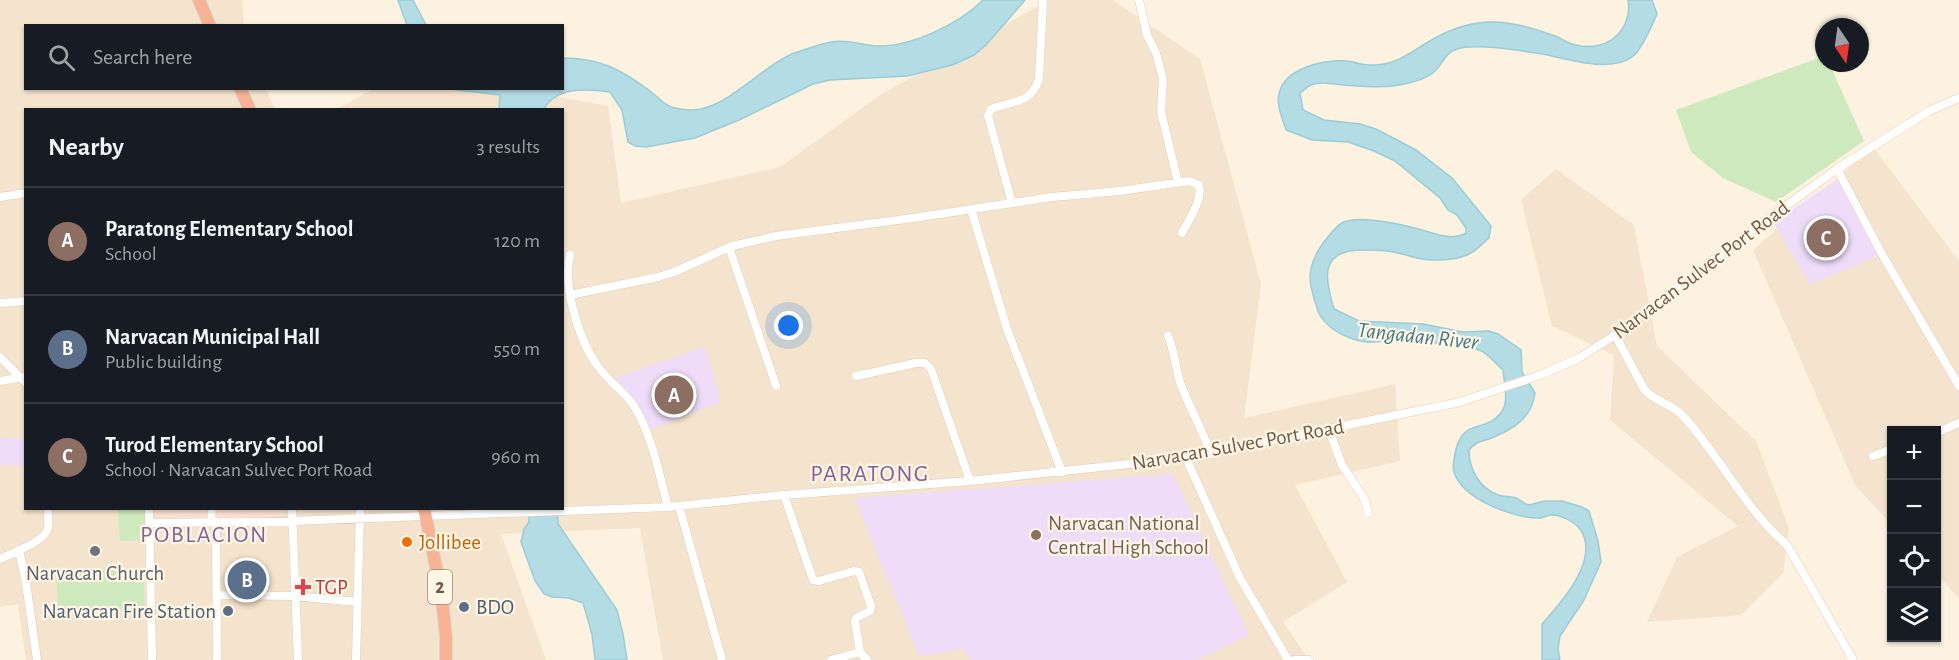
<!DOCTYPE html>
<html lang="en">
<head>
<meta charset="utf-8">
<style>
  body { margin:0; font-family:"Alegreya Sans",sans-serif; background:#242831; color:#f1f3f6 }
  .controls { position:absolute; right:18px; bottom:18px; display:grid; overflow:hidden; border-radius:0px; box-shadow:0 2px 4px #0004 }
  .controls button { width:54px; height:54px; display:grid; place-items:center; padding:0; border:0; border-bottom:2px solid #363941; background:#171b24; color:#f1f3f6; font:30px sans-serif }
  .compass { position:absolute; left:1815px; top:18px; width:54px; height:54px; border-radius:50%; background:#171b24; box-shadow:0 2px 4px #0004; rotate:167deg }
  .you { position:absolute; left:789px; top:326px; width:21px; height:21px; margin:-15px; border:4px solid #fff; border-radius:50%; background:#1a73e8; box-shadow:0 0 0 9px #1a73e833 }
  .badge { display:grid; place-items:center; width:39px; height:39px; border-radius:50%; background:#ea580c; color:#fff; font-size:20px; font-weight:700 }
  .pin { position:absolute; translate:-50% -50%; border:3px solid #fff; box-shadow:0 2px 6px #0006 }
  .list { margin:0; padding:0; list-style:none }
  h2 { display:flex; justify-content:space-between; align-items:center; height:78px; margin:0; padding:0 24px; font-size:26px }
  h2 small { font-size:20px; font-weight:400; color:#9ea1a6 }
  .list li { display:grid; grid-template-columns:39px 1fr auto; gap:18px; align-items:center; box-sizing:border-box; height:108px; padding:0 24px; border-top:2px solid #363941 }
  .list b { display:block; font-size:22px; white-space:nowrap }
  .list p { margin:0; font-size:20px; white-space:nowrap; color:#9ea1a6 }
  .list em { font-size:20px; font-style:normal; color:#9ea1a6 }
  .icon { flex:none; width:33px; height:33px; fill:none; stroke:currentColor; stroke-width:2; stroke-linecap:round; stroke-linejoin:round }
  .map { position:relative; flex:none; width:1959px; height:660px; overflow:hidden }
  .search { position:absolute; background:#171b24; box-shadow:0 2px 4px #0004; left:24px; top:24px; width:540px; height:66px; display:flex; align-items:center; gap:15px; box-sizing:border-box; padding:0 21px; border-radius:0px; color:#9ea1a6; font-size:22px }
  .panel { position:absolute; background:#171b24; box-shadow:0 2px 4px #0004; left:24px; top:108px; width:540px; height:402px; border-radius:0px }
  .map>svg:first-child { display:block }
</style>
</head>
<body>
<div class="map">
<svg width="1959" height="660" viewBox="0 0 1959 660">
  <rect width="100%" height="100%" fill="#fcf2df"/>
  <path fill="#f4e4cd" d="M 0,0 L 242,0 L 244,25 L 26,26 L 26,88 L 266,89 L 275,109 L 26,110 L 26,508 L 562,508 L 562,110 L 337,109 L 375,88 L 515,89 L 608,106 L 621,203 L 780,167 L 880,95 L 1049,0 L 1113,0 L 1200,59 L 1261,284 L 1244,418 L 1395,384 L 1400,461 L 1295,485 L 1347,582 L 1283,622 L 1309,660 L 663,660 L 640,528 L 501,534 L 546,660 L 26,660 L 18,604 L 0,607 Z
    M 1873,147 L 1959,261 L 1959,599 L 1937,574 L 1936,430 L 1892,430 L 1891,524 L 1855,485 L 1753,250 Z
    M 1556,169 L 1634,225 L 1657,346 L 1756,441 L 1789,528 L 1783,573 L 1741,615 L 1647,622 L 1677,557 L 1738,526 L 1610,420 L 1614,355 L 1552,326 L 1521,200 Z"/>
  <path fill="#fde0d2" d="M 151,509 L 282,509 L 282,520 L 151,516 Z"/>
  <path fill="#efdcf8" d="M 1838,179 L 1879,255 L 1810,285 L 1773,222 Z
    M 705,347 L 721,402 L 647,431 L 639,412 L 624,388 L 612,379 Z
    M 0,438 L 25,439 L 25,466 L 0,465 Z
    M 1173,474 L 1249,635 L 1197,660 L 970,660 L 963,649 L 919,656 L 855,498 Z"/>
  <path fill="#cee9be" d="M 1824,56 L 1824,63 L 1829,63 L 1864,141 L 1776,202 L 1723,178 L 1691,152 L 1676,110 Z
    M 118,509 L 145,509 L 146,540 L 120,541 Z
    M 143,568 L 145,608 L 58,612 L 56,572 Z"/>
  <path fill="#b4dce5" stroke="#9accd7" stroke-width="1.5" d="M 398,0 L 413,0 L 426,25 L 407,25 Z
    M 983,0 L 1025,0 L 986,45 L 974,55 L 952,65 L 907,76 L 830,80 L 813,84 L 739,120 L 695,138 L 646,147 L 635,146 L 628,142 L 622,110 L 610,92 C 588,89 556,86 544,109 L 499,110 L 500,95 L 451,89 L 562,88 L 563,58 C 598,58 618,68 646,88 C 666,102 662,108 689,110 C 725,112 760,67 792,54 C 804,50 819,44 831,42 C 846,39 862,45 876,46 C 911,47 959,24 983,0 Z
    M 1628,0 L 1652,0 L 1657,14 C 1652,25 1642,50 1632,57 C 1611,73 1567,59 1543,54 C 1522,51 1477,43 1457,49 C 1446,52 1443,63 1435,71 C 1426,80 1406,84 1393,86 C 1377,88 1358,86 1343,85 C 1332,84 1321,81 1311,85 C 1307,87 1303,91 1300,93 L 1303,110 L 1324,120 L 1360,124 L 1376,129 L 1416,150 L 1452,178 L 1491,226 L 1489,238 C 1483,243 1475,252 1467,255 C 1458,259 1444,260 1435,260 C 1422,261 1411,256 1398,253 C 1388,250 1377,250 1366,250 C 1321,249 1323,274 1334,309 L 1359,321 L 1423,324 L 1463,332 L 1489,331 L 1498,334 L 1521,350 L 1522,372 L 1535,393 C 1532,417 1515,428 1494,437 C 1483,442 1477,440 1469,450 C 1469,469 1479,488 1498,495 C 1503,497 1511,496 1516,498 C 1521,500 1524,504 1529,505 L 1544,501 L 1562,501 L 1582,507 L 1589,511 L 1598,541 L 1601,562 L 1584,600 L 1560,636 L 1558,649 L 1560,660 L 1542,660 L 1542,624 C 1561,603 1601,559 1580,529 C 1575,522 1561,515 1552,515 C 1548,515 1543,518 1539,518 C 1513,518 1462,499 1454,472 C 1452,466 1454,460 1455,454 C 1462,415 1487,435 1502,411 C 1509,401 1504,382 1503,370 C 1496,364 1488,353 1479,350 C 1451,343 1422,341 1393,341 C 1384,340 1375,343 1366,342 C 1350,340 1328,330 1320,315 C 1317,310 1316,304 1314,298 C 1309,281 1308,271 1316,255 C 1320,246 1334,228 1342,223 C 1358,214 1404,225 1422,230 C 1437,234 1452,241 1466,233 L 1466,228 L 1457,215 L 1448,210 L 1440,198 L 1395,161 L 1374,151 L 1348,142 L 1312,140 L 1286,130 C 1283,119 1276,106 1279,94 C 1284,68 1325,59 1347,61 C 1352,61 1356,63 1361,64 C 1369,66 1384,65 1392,62 C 1406,57 1416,49 1428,42 C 1446,31 1468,23 1488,22 C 1511,21 1535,29 1555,36 C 1562,39 1569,44 1576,45 C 1607,53 1633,30 1628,0 Z
    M 529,509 L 557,509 L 558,524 L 617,610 L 623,634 L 627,660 L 595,660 L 592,634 L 583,603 L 569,598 L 552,597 L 544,594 L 535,581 L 521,542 L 524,529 L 529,522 Z"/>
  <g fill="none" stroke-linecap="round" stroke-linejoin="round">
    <g stroke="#e0cebb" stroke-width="9">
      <path id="minor" d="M 1139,0 L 1147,35 L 1156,53 L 1163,79 L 1161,112 L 1178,182
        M 1837,169 L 1883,256 L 1959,386
        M 0,197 L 26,193
        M 1012,203 L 988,116 L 991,109 C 1012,101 1031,104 1039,79 L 1043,0
        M 971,209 L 1007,329 L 1062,472
        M 729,247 L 776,386
        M 570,255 C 562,285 579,340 597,365 C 607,381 624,391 634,406 C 652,435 659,474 668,507
        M 570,295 L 658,277 L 674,272 L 732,246 L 776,236 L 913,218 L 1052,197 L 1120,191 L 1189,181 L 1199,185 C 1203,200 1189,219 1182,233
        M 0,303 L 26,301
        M 1615,335 L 1644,389 C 1654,402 1670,402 1682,415 C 1720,455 1744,509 1787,545 L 1853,660
        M 1168,336 C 1175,351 1175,369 1181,385 C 1190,409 1203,430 1211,454
        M 0,357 L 26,383
        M 856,376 L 916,363 L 925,363 L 931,369 L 970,481
        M 0,381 L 24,377
        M 1329,430 L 1342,465 L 1365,500 L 1368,513
        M 1936,433 L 1959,423
        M 1873,456 L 1892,449
        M 1186,458 L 1240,578 L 1288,660
        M 784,495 L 813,580 L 819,581 L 854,571 L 859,572 L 871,606 L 870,611 L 856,618 L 855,621 L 860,652 L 867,660
        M 679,506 L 722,660
        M 149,508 L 152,660
        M 292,508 L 298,660
        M 216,522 L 217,660
        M 149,523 L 264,522 L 668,507 L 784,495 L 970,481 L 1186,458 L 1460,402 L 1543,374 L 1579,358 L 1615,335 L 1740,239 L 1837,169 L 1929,111 L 1959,98
        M 211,523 L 212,508
        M 19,550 L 26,583 L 37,660
        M 0,559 C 12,553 45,542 48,528 C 49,522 48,514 48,508
        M 217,595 L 295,596 L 357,602
        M 356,660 L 360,508
        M 831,660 L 860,652
        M 1294,660 L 1309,660"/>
    </g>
    <g stroke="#ddd7d3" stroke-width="14">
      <path id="highway" d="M 199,0 L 210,26
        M 240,88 L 250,110
        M 424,508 L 441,591 L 446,636 L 446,660"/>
    </g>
    <use href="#minor" stroke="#fff" stroke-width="8"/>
    <use href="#highway" stroke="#f8b294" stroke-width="12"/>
  </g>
  <circle fill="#8d6e63" stroke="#fff6e5" stroke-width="2" cx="1036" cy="535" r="6"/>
  <circle fill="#e8710a" stroke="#fff6e5" stroke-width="2" cx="407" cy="542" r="6"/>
  <circle fill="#6b7280" stroke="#fff6e5" stroke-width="2" cx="95" cy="551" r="6"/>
  <path fill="#e0444e" stroke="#fff6e5" stroke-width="2" d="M300 578h6v6h6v6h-6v6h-6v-6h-6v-6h6z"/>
  <g fill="#5c6f8a" stroke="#fff6e5" stroke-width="2">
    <circle cx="464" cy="607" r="6"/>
    <circle cx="228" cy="611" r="6"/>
  </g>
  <g text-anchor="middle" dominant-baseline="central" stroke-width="4.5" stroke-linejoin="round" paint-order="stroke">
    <rect fill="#fff6e5" stroke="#9d8776" stroke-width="1.5" x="428" y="570" width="24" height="34" rx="4.5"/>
    <g font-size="20" font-weight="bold" fill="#735847">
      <text x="440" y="587">2</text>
    </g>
    <g font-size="21" fill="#735847" stroke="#fff6e5">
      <text transform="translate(1701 270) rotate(-37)">Narvacan Sulvec Port Road</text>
      <text transform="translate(1238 445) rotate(-10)">Narvacan Sulvec Port Road</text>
    </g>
    <g font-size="21" fill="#785e54" stroke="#fff6e5" text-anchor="start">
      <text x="1048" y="523">Narvacan National<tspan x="1048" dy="24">Central High School</tspan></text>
    </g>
    <g font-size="21" fill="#c56008" stroke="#fff6e5" text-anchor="start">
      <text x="419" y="542">Jollibee</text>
    </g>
    <g font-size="21" fill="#5b616d" stroke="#fff6e5">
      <text x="95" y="573">Narvacan Church</text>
    </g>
    <g font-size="21" fill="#be3a42" stroke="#fff6e5" text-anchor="start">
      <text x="315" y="587">TGP</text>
    </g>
    <g font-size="21" fill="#4e5e75" stroke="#fff6e5" text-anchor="start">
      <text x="476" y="607">BDO</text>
      <text x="216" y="611" text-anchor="end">Narvacan Fire Station</text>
    </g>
    <g font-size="22" font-style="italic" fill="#417987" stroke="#fff6e5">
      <text transform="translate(1418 336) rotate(6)">Tangadan River</text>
    </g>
    <g font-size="24" letter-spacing="1.5" fill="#876296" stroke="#fff6e5">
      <text x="870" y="474">PARATONG</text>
      <text x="204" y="535">POBLACION</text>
    </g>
  </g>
</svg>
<div class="controls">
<button>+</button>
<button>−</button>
<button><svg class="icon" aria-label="locate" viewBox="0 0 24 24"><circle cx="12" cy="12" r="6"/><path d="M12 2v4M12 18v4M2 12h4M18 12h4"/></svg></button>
<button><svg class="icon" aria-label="layers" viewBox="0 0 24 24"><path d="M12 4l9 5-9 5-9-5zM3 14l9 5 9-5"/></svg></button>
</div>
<svg class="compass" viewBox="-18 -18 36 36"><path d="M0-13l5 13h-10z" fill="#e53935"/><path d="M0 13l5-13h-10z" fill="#9ea1a6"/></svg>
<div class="you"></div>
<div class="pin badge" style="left:674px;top:395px;background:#8d6e63">A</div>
<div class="pin badge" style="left:247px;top:580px;background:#5c6f8a">B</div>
<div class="pin badge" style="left:1826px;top:238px;background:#8d6e63">C</div>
<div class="search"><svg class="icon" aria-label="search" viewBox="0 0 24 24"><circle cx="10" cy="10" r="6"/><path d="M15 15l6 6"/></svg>Search here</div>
<section class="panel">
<h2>Nearby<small>3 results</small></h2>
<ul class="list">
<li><span class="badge" style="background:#8d6e63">A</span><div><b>Paratong Elementary School</b><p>School</p></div><em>120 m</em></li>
<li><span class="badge" style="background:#5c6f8a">B</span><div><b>Narvacan Municipal Hall</b><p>Public building</p></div><em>550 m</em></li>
<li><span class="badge" style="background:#8d6e63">C</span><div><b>Turod Elementary School</b><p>School · Narvacan Sulvec Port Road</p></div><em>960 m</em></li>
</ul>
</section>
</div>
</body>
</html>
